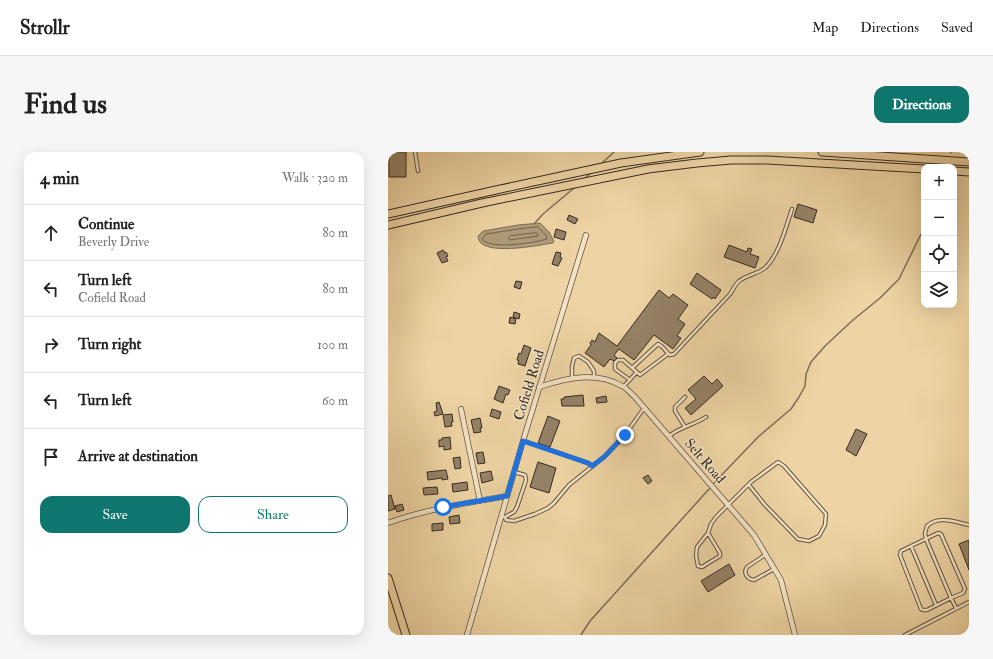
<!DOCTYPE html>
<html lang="en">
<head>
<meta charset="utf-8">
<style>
  body { margin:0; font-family:"IM FELL Double Pica",serif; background:#f6f6f6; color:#222 }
  .controls { position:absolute; right:12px; top:12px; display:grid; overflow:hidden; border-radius:8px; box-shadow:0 4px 16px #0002 }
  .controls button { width:36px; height:36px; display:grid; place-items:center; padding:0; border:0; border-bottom:1px solid #e0e0e0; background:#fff; color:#222; font:20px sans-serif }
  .stop { position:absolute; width:12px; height:12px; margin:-9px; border:3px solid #1a73e8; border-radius:50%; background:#fff }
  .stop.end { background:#1a73e8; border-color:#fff; box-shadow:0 1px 4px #0008 }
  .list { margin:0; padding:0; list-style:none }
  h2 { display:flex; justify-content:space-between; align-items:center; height:52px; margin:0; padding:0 16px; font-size:17px }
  h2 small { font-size:13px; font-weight:400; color:#767676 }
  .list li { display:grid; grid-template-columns:26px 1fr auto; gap:12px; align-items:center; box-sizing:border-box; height:56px; padding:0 16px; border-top:1px solid #e0e0e0 }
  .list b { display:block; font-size:15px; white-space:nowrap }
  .list p { margin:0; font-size:13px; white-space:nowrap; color:#767676 }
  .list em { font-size:13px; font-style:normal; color:#767676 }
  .actions { display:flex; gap:8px; padding:12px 16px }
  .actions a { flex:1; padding:9px 0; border:1px solid #0f766e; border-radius:12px; text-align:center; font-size:14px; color:#0f766e }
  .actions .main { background:#0f766e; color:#fff }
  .icon { flex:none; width:22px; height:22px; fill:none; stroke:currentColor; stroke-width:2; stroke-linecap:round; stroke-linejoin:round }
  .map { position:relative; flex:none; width:581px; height:483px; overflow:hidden; border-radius:12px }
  header { display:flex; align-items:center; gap:24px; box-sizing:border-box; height:56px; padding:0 20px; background:#fff; border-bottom:1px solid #e0e0e0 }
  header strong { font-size:19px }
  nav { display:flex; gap:22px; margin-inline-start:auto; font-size:14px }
  .intro { display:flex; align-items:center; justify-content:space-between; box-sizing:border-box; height:96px; padding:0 24px }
  h1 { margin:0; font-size:28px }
  .button { padding:10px 18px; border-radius:12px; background:#0f766e; color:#fff; font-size:14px; font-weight:700 }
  main { display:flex; gap:24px; padding:0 24px }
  aside { flex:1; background:#fff; border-radius:12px; box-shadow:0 4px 16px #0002 }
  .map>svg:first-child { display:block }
</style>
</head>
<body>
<header>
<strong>Strollr</strong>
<nav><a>Map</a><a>Directions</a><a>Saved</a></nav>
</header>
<div class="intro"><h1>Find us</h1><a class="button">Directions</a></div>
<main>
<aside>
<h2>4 min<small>Walk · 320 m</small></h2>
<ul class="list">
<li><svg class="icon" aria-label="ahead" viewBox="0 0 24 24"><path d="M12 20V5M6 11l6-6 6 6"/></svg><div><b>Continue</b><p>Beverly Drive</p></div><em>80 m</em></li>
<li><svg class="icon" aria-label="left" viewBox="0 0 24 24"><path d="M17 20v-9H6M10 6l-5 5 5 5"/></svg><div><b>Turn left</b><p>Cofield Road</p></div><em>80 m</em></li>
<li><svg class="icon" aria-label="right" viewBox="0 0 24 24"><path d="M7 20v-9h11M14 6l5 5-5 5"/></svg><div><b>Turn right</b></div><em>100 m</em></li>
<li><svg class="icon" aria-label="left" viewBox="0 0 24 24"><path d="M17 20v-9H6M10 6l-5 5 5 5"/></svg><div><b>Turn left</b></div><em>60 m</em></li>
<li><svg class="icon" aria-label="arrive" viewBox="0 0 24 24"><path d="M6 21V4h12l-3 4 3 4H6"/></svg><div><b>Arrive at destination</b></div></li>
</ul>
<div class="actions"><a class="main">Save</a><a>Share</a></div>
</aside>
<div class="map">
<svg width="581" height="483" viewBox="0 0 581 483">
  <rect width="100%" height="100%" fill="#eed4a4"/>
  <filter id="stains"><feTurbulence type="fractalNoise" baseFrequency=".005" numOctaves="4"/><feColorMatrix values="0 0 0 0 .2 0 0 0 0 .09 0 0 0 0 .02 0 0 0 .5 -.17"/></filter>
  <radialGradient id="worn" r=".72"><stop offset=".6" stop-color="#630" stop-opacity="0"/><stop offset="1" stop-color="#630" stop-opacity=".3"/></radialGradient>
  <path fill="#af9a78" stroke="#7e6d56" d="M 152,71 L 161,80 L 166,89 L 165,91 C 152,93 90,106 90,84 L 95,79 L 130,73 Z"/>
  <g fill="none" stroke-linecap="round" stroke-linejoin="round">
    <path stroke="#72624e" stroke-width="1" d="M 150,75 L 158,83 L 159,87 C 146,91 102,98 94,87 L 98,82 L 130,77 Z
      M 148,81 L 150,82 L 150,84 L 122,88 L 120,86 L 122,84 Z"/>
    <path stroke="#7e6d56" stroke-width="1.5" d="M 563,1 L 563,0
      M 213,12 L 226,0
      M 196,27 L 204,20
      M 146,72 L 155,62 L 186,36
      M 326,331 L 370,285 L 403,257 L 411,245 L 417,234 L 418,222 L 423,210 L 437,194 L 465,168 L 492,146 L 511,127 L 536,76
      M 193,483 L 202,469 L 321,337"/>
  </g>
  <path fill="#958267" stroke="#352a24" d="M 1,0 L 18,0 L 18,25 L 1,25 Z
    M 410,52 L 429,58 L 425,71 L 406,65 Z
    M 181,63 L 190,67 L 187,72 L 179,68 Z
    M 168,77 L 178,80 L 176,88 L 166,85 Z
    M 341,93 L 359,100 L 360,96 L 364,97 L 362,102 L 371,105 L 367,116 L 336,105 Z
    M 55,98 L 57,101 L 58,100 L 60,104 L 58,105 L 60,109 L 54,111 L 49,101 Z
    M 168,100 L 173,101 L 172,105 L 174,106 L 170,114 L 164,112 Z
    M 309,121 L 333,138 L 327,147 L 325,145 L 324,147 L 302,132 Z
    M 128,129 L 134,130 L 132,137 L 126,135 Z
    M 271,138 L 281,146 L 285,142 L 300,153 L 290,167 L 297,172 L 289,184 L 293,186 L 285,197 L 266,183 L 246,208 L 231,197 L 226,203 L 229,206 L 226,209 L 222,207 L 216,215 L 197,201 L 203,193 L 202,191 L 204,188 L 207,190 L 211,181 L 229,194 Z
    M 126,160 L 132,162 L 131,167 L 125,165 Z
    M 122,165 L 128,167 L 127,172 L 121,171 Z
    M 136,193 L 143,196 L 137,214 L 130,212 L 131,209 L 129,208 L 131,201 L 133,202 Z
    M 316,224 L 324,232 L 329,227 L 335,234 L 303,263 L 297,256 L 308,247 L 300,238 Z
    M 111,234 L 122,238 L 120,243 L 118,242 L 115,251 L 106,247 Z
    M 195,243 L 196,254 L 174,254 L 173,247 L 176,247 L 176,245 Z
    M 218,244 L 219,250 L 209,251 L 208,246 Z
    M 51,250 L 55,262 L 47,264 L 46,260 L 49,259 L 48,251 Z
    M 104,257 L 113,260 L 111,267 L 102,264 Z
    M 64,262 L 65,270 L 63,270 L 64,274 L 57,275 L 55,263 Z
    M 160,264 L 172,269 L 162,295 L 150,291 Z
    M 92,266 L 94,276 L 92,276 L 93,280 L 86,281 L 83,268 Z
    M 468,277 L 479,282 L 468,304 L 458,298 Z
    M 62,285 L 63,297 L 56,298 L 56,294 L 51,295 L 51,288 L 54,288 L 54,286 Z
    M 95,300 L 97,311 L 90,312 L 88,301 Z
    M 72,305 L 73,316 L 67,317 L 65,306 Z
    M 150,310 L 168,316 L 161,341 L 142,335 Z
    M 58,318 L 60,327 L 54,328 L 54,326 L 40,328 L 39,320 Z
    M 103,319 L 105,328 L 94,331 L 92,321 Z
    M 260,323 L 264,329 L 260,332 L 255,326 Z
    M 79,330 L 80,338 L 65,340 L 64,332 Z
    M 49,335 L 50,342 L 36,343 L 35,336 Z
    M 3,343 L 7,357 L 0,359 L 0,344 Z
    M 14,352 L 16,358 L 9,360 L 7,354 Z
    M 71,363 L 72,371 L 62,372 L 61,365 Z
    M 55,371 L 55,378 L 44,379 L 44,372 Z
    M 581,388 L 581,418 L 571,392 Z
    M 341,412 L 347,423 L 320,440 L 313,429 Z"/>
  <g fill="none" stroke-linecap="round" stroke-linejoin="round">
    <g stroke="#635444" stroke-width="4.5">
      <path id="lane" d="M 27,0 L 30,19
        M 244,216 L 270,192 C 277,195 277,200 282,203 L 286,202 L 343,141 C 345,137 347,133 350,130 C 356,124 369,122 377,116 C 391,103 398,75 404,57
        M 184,226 L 184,214 L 186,206 L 191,204 L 200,210 L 206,219 L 206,225
        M 242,228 L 227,217 L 227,211 L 230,208 L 235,208 L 252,223 L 280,202
        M 236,234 L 248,221
        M 297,245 L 287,255 L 287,259 L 297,275
        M 281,284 C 292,275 306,273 318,265
        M 136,289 L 200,311 L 205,314
        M 113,365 L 117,365 L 118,368 L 126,369 L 147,362 L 160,356 L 166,351 L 181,333 L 216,305 L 237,283 L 256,256
        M 117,365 L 126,360 L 129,355 L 138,328 L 137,323 L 126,320
        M 320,381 L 332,401 L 332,404 L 314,415 L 310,414 L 308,403 L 309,395 L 320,381 L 323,372 L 328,365 L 363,330 L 390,310 L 396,314 L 438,362 L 437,373 L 431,384 L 421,389 L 410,387 L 377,353 L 361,333
        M 523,394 L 548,453
        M 377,403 L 359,415 C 355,421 359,427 366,428 L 386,417
        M 568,456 L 563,446 L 575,441 L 577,437 L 553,382 L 550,381 L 513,399 L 512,403 L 533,457 L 535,458 L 539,458 L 563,446 L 538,387 L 537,381 L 539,374 C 551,363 567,370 581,373
        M 517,483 L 581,450"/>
    </g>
    <g stroke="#635444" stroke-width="6">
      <path id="street" d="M 151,235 C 178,226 208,219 234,234 C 239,236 242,241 246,244 L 366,383 L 393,428 L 407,483
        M 73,257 L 92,349
        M 0,371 C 39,357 78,351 119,344
        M 79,483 L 135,289 L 198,83"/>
    </g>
    <g stroke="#352a24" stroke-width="9">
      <path id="primary" d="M 434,0 L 581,10
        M 566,19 L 581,20
        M 0,62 L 108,38 L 233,11 L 312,0
        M 0,73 L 94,51 L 260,17 L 309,11 L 343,8 L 379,8 L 536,17
        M 0,426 L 18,483"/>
    </g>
    <use href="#lane" stroke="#f4e3c4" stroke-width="2.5"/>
    <use href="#street" stroke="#f4e3c4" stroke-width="4.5"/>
    <use href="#primary" stroke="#eed4a4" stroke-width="7"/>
  </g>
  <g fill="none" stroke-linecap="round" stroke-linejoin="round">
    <path stroke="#1a73e8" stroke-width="5" d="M 55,355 L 119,344 L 135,289 L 200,311 L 204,314 L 216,305 L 237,283"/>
  </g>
  <g text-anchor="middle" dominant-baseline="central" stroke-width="3" stroke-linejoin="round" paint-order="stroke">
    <g font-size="14" fill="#352a24" stroke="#f4e3c4">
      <text transform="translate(141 233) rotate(-73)">Cofield Road</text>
      <text transform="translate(317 309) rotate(49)">Selt Road</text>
    </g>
  </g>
  <rect width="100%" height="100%" filter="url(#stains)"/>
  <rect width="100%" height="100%" fill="url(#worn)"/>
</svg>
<div class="controls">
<button>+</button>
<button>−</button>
<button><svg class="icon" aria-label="locate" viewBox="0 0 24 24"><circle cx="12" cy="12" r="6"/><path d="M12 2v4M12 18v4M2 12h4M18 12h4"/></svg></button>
<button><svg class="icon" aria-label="layers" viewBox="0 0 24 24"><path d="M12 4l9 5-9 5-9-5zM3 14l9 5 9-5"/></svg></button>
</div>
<div class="stop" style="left:55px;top:355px"></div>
<div class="stop end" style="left:237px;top:283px"></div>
</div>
</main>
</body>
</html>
